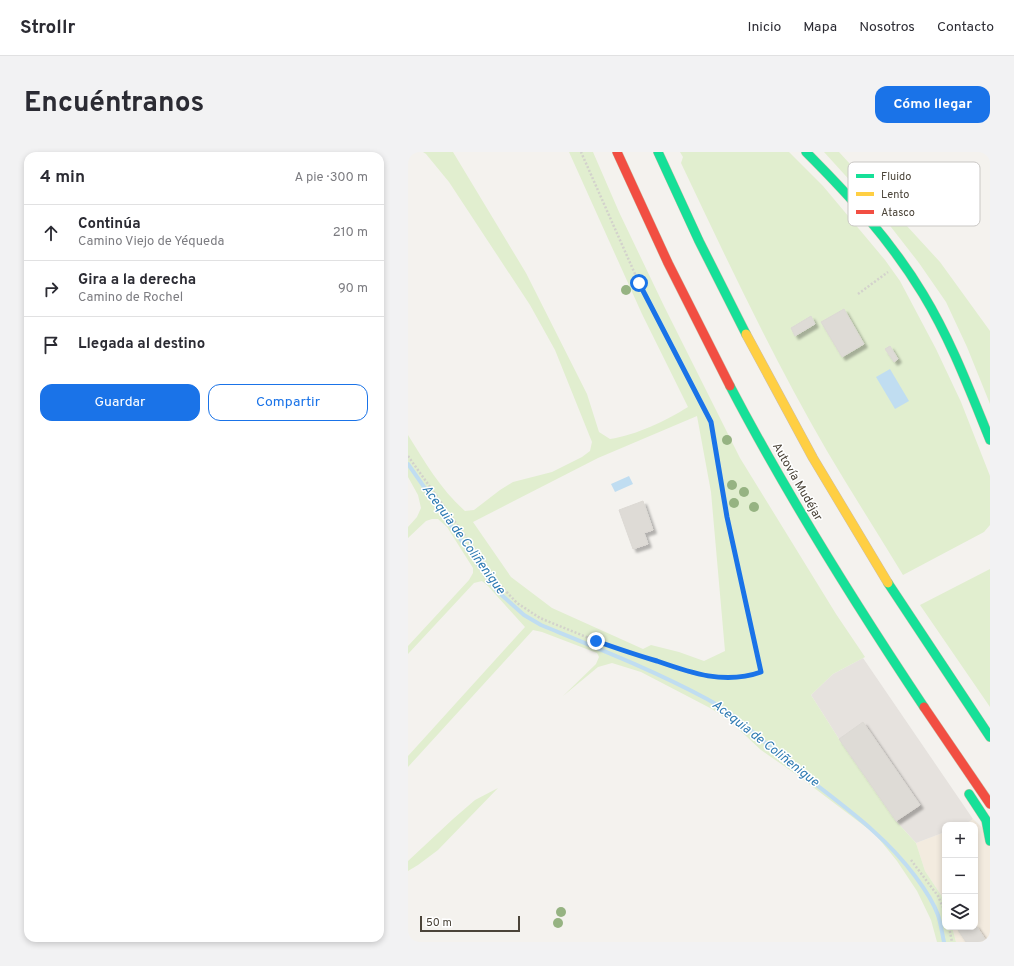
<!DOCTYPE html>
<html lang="es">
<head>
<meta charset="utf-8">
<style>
  body { margin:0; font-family:Overpass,sans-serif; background:#f2f2f3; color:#2b2b33 }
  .controls { position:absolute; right:12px; bottom:12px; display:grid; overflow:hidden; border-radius:8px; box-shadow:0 2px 6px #0003 }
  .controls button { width:36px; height:36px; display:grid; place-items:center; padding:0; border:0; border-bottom:1px solid #e1e1e2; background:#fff; color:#2b2b33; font:20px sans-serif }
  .scale { position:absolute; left:12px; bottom:10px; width:100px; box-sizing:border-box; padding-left:4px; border:2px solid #4b4439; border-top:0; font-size:11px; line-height:14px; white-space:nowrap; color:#4b4439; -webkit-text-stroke:3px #fff; paint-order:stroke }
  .stop { position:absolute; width:12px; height:12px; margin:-9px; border:3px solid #1a73e8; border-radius:50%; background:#fff }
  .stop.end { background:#1a73e8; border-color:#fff; box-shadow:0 1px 4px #0008 }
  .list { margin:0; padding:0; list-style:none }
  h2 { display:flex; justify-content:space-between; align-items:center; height:52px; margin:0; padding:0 16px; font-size:17px }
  h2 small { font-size:13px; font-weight:400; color:#7c7c81 }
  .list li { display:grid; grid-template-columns:26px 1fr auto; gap:12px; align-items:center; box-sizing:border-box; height:56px; padding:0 16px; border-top:1px solid #e1e1e2 }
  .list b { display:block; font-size:15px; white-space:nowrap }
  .list p { margin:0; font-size:13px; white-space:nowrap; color:#7c7c81 }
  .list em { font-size:13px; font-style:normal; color:#7c7c81 }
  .actions { display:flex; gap:8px; padding:12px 16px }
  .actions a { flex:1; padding:9px 0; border:1px solid #1a73e8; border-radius:12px; text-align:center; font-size:14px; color:#1a73e8 }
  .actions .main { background:#1a73e8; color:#fff }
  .icon { flex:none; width:22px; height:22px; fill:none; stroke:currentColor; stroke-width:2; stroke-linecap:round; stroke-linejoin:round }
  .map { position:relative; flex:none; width:582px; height:790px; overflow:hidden; border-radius:12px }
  header { display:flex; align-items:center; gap:24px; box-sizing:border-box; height:56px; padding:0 20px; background:#fff; border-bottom:1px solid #e1e1e2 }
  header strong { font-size:19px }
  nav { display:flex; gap:22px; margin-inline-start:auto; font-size:14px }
  .intro { display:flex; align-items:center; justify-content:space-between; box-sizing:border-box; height:96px; padding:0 24px }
  h1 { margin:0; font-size:28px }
  .button { padding:10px 18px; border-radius:12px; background:#1a73e8; color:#fff; font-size:14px; font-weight:700 }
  main { display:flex; gap:24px; padding:0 24px }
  aside { flex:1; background:#fff; border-radius:12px; box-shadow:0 2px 6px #0003 }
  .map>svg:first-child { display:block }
</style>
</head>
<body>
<header>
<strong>Strollr</strong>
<nav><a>Inicio</a><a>Mapa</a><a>Nosotros</a><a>Contacto</a></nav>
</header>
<div class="intro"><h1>Encuéntranos</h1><a class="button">Cómo llegar</a></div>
<main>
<aside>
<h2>4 min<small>A pie · 300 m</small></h2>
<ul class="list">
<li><svg class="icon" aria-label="ahead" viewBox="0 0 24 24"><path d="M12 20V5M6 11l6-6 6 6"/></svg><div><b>Continúa</b><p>Camino Viejo de Yéqueda</p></div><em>210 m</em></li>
<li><svg class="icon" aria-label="right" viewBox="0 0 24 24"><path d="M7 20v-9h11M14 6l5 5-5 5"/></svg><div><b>Gira a la derecha</b><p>Camino de Rochel</p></div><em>90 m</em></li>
<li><svg class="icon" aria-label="arrive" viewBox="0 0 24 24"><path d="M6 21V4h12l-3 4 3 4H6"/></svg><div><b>Llegada al destino</b></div></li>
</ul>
<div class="actions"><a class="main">Guardar</a><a>Compartir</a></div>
</aside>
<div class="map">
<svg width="582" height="790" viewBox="0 0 582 790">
  <defs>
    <filter id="shadow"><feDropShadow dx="3.5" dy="3.5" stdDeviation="1" flood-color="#0004"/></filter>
  </defs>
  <rect width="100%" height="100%" fill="#f4f2ee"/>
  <path fill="#f3ebdf" d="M 565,667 L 582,683 L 582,790 L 548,790 L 544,775 L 567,775 L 567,673 L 556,673 Z
    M 537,680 L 537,752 L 533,743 L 517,719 L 508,691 Z"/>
  <path fill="#e6e2de" d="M 455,506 L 565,667 L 556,673 L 537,673 L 537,680 L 508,691 L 488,669 L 431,587 L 403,543 L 425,522 Z"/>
  <path fill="#e1eecf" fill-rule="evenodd" d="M 15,0 L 45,0 L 118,121 L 179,242 L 191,280 L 202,287 C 228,283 258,269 280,255 L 234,162 L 161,0 L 185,0 L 211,60 L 256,154 L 332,306 L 428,462 L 457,505 L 425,522 L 403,543 L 431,587 L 488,669 L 508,691 L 517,719 L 533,743 L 537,752 L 537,775 L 544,775 L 548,790 L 529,790 L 523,768 L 509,739 L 489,709 L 467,682 L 389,623 L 353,598 L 323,570 L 304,557 L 233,520 L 204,511 L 190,515 L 155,544 L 188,512 L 191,505 L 189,501 L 134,480 L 125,478 L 0,615 L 0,604 L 117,475 L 80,434 L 74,429 L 66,431 L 0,502 L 0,494 L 61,428 L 65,421 L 65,416 L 39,375 L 30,367 L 24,367 L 18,369 L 0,386 L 0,375 L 9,365 L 13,356 L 10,343 L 0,325 L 0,283 C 17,310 33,338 57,359 L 66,358 L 92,338 L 105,330 L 144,320 L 174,305 L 182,299 L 184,290 L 147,198 L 122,153 L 41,30 L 18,2 ZM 289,264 L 303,340 L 317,499 L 296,509 L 271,500 L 243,493 L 235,497 L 144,456 L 103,425 L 65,370 L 190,306 Z
    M 272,0 L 381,0 L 415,34 L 477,108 L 492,129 L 528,197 L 553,250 L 582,324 L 582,373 L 576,380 L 495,423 C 470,382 444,341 419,299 C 365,206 319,108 273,11 L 275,5 Z
    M 416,0 L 431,0 L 532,110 L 582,179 L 582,252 L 559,195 L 538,150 L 511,111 L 476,66 Z
    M 582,417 L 582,555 L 512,453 Z
    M 90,636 L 30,698 L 10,713 L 0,719 L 0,709 L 45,667 L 67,648 Z"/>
  <path fill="#c0ddf1" d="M 482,217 L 501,249 L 487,257 L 468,225 Z
    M 221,324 L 225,332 L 207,340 L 203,332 Z"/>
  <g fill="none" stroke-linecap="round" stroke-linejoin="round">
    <path stroke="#c0ddf1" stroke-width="4" d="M 0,312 L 88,438 L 116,463 L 133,473 C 189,496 245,518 299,547 C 329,563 355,590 382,612 C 426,648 473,678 507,724 C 516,736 525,749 530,763 C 533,772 534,781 536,790"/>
  </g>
  <path fill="#dedbd6" stroke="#dcd9d4" filter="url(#shadow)" d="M 436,157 L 456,192 L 434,205 L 413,170 Z
    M 403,164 L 407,172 L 387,184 L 383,176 Z
    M 482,194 L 490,207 L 486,210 L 477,197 Z
    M 235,349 L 245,378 L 236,381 L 240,392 L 225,397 L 211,358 Z
    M 455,570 L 512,653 L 488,669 L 431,587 Z
    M 567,772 L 579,790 L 558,790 L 548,775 L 567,775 Z"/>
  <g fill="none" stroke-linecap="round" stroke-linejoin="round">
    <g stroke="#ccbfa9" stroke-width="10">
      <path id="fast" d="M 250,0 L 291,89 L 338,182
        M 398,0 C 442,44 483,89 515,142 C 543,188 562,239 582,288
        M 322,234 C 380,345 446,450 516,555
        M 480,431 L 582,585
        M 561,642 L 578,668 L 582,689"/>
    </g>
    <g stroke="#ccbfa9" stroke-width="10">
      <path id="slow" d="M 338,182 L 405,306 L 480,431"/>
    </g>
    <g stroke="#ccbfa9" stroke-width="10">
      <path id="jam" d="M 209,0 L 260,111 L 322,234
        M 516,555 L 582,652"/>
    </g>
    <path stroke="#d3d2cc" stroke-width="2.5" stroke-dasharray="2 2" stroke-linecap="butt" d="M 450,142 L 480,120
      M 0,304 L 92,433 L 109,451 L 132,466 L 188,489 L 286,522 L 307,525 L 328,526 L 342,524 L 353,520 L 319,365 L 303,269 L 231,131 L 173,0
      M 503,708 L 530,744 L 537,760
      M 541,775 L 544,790"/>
    <use href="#fast" stroke="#16e098" stroke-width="9"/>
    <use href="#slow" stroke="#ffcf43" stroke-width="9"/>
    <use href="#jam" stroke="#f24e42" stroke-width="9"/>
  </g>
  <g fill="#96b382">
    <circle cx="218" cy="138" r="5"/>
    <circle cx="319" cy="288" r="5"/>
    <circle cx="324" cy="333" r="5"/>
    <circle cx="336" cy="340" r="5"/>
    <circle cx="326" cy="351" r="5"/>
    <circle cx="346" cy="355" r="5"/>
    <circle cx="153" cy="760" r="5"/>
    <circle cx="150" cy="771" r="5"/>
  </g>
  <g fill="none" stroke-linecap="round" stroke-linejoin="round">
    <path stroke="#1a73e8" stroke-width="5" d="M 188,489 C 208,496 228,503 249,509 C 283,521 317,533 353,520 L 319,365 L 303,270 L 231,131"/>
  </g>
  <g text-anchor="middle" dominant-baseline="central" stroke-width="3" stroke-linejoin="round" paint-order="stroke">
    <g font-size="12" fill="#4b4439" stroke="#fff">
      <text transform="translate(389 330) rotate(60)">Autovía Mudéjar</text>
    </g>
    <g font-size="13" font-style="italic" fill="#2e7ab2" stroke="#fff">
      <text transform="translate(55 388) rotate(54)">Acequia de Coliñenigue</text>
      <text transform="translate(357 592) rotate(38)">Acequia de Coliñenigue</text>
    </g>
  </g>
  <rect x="440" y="10" width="132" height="64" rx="6" fill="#fff" stroke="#c9c7c4" stroke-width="1"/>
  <rect x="448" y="22" width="18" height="4" fill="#16e098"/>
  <rect x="448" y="40" width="18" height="4" fill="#ffcf43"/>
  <rect x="448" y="58" width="18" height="4" fill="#f24e42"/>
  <g font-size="11" fill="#4b4439">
    <text x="473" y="28">Fluido</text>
    <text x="473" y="46">Lento</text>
    <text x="473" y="64">Atasco</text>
  </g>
</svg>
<div class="controls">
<button>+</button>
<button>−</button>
<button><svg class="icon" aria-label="layers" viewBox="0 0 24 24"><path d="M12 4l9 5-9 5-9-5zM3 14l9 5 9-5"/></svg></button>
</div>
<div class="scale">50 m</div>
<div class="stop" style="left:231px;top:131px"></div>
<div class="stop end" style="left:188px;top:489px"></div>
</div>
</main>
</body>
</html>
